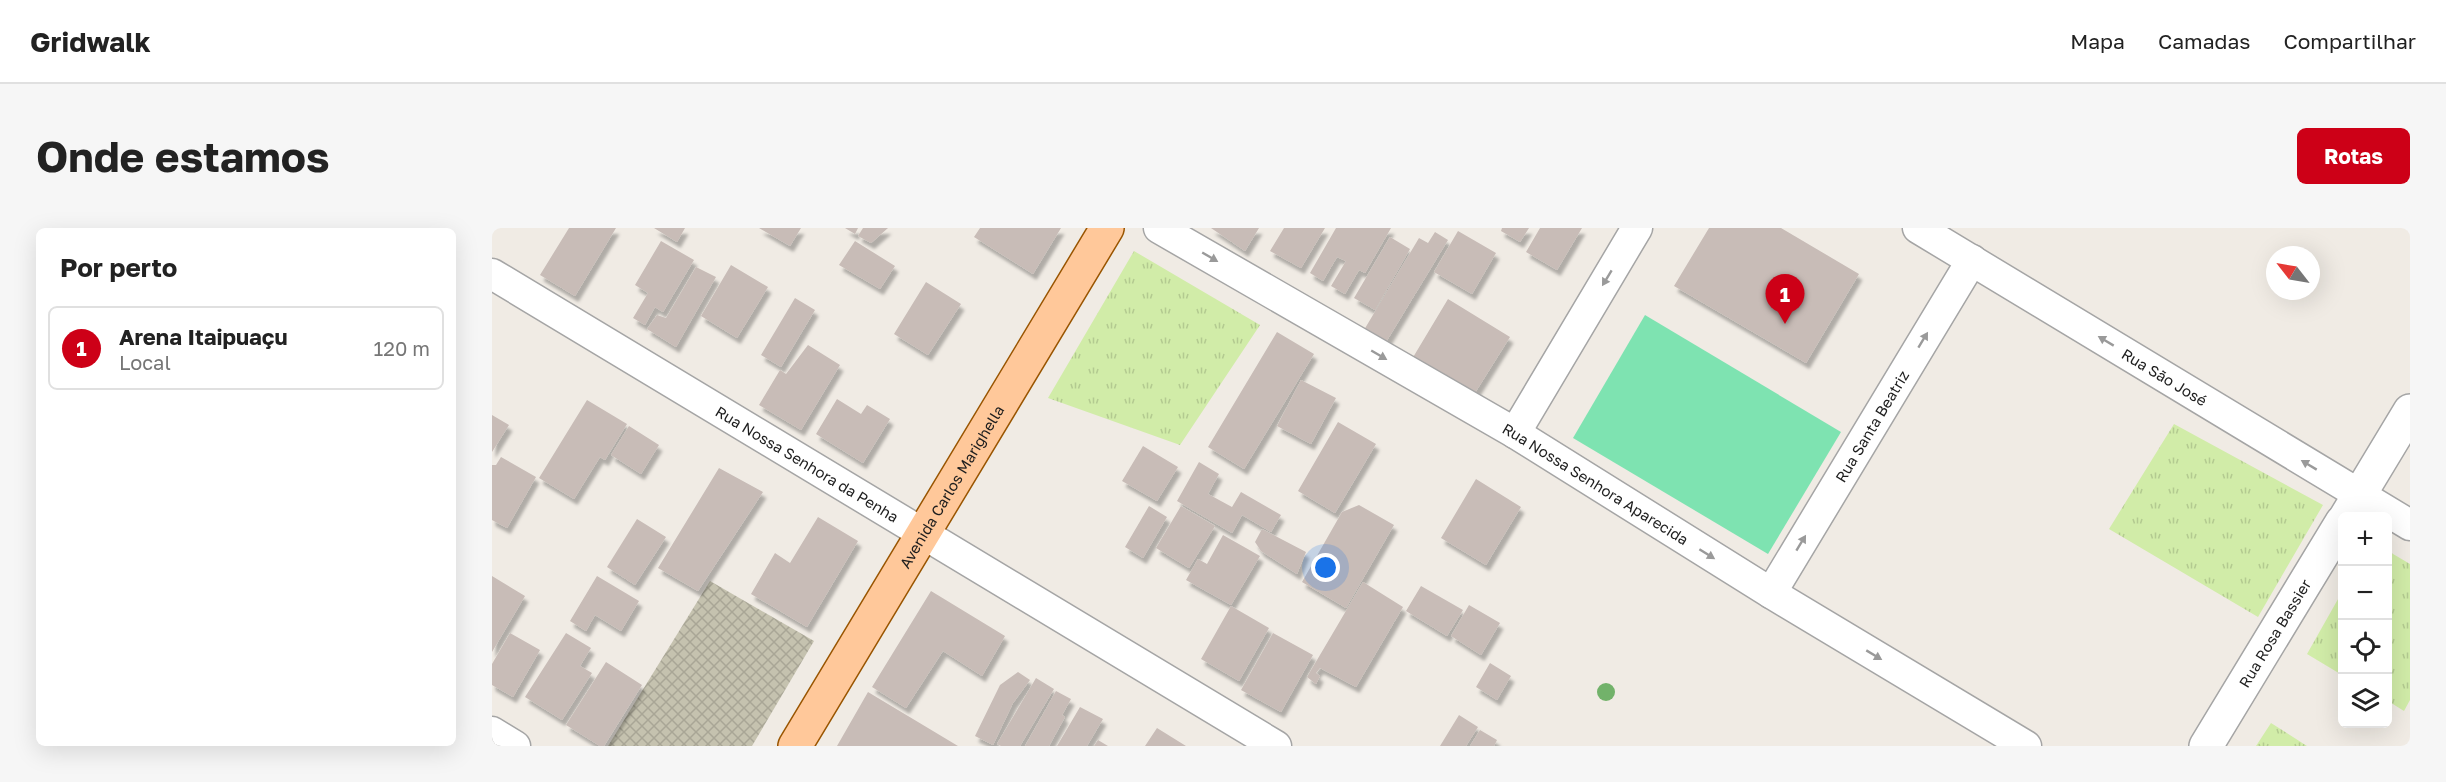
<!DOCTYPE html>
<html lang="pt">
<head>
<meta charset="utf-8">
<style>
  body { margin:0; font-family:"Golos Text",sans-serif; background:#f6f6f6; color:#222 }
  .controls { position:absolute; right:18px; bottom:18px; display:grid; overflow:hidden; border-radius:9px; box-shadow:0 6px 24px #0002 }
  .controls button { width:54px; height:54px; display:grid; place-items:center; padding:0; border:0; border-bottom:2px solid #e0e0e0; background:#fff; color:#222; font:30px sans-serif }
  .compass { position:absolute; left:1774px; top:18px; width:54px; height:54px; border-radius:50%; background:#fff; box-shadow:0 6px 24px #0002; rotate:301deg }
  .you { position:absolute; left:834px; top:340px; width:21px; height:21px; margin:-15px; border:4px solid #fff; border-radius:50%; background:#1a73e8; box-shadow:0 0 0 9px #1a73e833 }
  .badge { display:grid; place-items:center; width:39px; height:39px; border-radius:50%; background:#cd0017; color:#fff; font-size:20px; font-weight:700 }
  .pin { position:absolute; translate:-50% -50px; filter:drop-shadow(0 2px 3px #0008) }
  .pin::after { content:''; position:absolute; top:32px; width:21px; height:18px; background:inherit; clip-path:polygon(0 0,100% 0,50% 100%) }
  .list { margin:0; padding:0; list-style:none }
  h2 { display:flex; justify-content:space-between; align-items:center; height:78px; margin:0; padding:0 24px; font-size:26px }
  h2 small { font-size:20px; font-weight:400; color:#767676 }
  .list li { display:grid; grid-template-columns:39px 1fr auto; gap:18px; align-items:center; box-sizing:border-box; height:84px; margin:0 12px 12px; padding:0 12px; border:2px solid #e0e0e0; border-radius:9px }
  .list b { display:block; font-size:22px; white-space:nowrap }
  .list p { margin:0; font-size:20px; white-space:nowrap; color:#767676 }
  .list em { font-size:20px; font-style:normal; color:#767676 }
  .icon { flex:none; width:33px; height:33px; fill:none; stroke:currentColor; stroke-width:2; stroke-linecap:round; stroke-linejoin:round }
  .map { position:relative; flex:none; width:1918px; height:518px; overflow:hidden; border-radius:9px }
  header { display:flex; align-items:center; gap:36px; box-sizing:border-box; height:84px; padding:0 30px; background:#fff; border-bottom:2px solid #e0e0e0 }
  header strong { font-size:28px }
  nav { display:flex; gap:33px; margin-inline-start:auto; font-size:21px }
  .intro { display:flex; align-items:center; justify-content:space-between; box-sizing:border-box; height:144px; padding:0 36px }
  h1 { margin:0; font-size:42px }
  .button { padding:15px 27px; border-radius:9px; background:#cd0017; color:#fff; font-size:21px; font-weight:700 }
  main { display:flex; gap:36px; padding:0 36px }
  aside { flex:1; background:#fff; border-radius:9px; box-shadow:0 6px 24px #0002 }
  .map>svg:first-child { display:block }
</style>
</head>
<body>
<header>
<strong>Gridwalk</strong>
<nav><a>Mapa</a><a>Camadas</a><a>Compartilhar</a></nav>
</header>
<div class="intro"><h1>Onde estamos</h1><a class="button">Rotas</a></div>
<main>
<aside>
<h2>Por perto<small></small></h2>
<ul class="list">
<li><span class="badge">1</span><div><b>Arena Itaipuaçu</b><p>Local</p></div><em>120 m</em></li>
</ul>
</aside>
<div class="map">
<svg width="1918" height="518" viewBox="0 0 1918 518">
  <defs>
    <pattern id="construction-cross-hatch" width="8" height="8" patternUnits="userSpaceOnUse" patternTransform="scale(1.5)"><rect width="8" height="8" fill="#c5c2af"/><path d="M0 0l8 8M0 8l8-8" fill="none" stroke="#a9a696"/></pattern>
    <pattern id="grass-tufts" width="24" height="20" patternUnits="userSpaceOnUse" patternTransform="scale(1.5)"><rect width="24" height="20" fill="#d1eca8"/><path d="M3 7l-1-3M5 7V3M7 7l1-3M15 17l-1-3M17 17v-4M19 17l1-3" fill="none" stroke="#b3ca90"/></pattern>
    <filter id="shadow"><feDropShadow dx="3.5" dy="6" stdDeviation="1.5" flood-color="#0004"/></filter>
  </defs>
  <rect width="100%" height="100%" fill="#f0ebe4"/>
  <path fill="url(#construction-cross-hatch)" d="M 218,353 L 322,413 L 260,518 L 116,518 Z"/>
  <path fill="url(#grass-tufts)" d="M 642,23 L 768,97 L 688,217 L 556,170 Z
    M 1682,196 L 1831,277 L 1766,389 L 1617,301 Z
    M 1896,323 L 1918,336 L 1918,472 L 1912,483 L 1896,473 Z
    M 1850,364 L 1850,447 L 1815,426 Z
    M 1779,495 L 1815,518 L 1764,518 Z"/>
  <path fill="#7ee3b1" d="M 1153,87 L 1349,204 L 1276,326 L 1081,210 Z"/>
  <path fill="#c8bcb7" filter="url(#shadow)" d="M 77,0 L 124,0 L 83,68 L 48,47 Z
    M 162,0 L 193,0 L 185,14 Z
    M 267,0 L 309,0 L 298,18 Z
    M 353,0 L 366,0 L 363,6 Z
    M 371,0 L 396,0 L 379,15 L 366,8 Z
    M 488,0 L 569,0 L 541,46 L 482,9 Z
    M 719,0 L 767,0 L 753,23 Z
    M 792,0 L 833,0 L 809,40 L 778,23 Z
    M 844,0 L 899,0 L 873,45 L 867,42 L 853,66 L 839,58 L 854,33 L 845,29 L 831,53 L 818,45 Z
    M 1010,0 L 1037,0 L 1028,14 L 1009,3 Z
    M 1048,0 L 1090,0 L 1065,42 L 1034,24 Z
    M 1217,0 L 1289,0 L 1367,46 L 1314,135 L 1182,58 Z
    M 966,3 L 1004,25 L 980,66 L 942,44 Z
    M 943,4 L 956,12 L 891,119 L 869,107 L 927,10 L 936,15 Z
    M 898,9 L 918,21 L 883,82 L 862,70 Z
    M 169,13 L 202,32 L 171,84 L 163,79 L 153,97 L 141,90 L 156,65 L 143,57 Z
    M 363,13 L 403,38 L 388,61 L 347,37 Z
    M 239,37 L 276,59 L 245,110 L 209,88 Z
    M 204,39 L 224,49 L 184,119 L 155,101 L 165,87 L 174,90 Z
    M 434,54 L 469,76 L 436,127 L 402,106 Z
    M 303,70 L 323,82 L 289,139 L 269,127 Z
    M 956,71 L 1018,109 L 981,168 L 920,131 Z
    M 785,104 L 822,126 L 752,241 L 716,219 Z
    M 316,117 L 348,137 L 309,202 L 267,177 L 288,142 L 294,146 Z
    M 809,152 L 844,170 L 819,216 L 785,198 Z
    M 345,171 L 369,186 L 375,177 L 398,191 L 371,235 L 324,206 Z
    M 95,172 L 135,196 L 113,232 L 108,229 L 82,271 L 47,250 Z
    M 0,187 L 17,197 L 0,224 Z
    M 846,194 L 884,216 L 843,285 L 806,263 Z
    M 137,198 L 167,217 L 149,246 L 119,227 Z
    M 651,218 L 686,239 L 665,273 L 630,253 Z
    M 9,229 L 44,249 L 15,300 L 0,292 L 0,237 L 4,237 Z
    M 707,234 L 727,246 L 716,266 L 740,279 L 749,264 L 789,287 L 779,304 L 750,287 L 740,305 L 685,273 Z
    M 227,240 L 271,264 L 206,363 L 166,340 Z
    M 984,251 L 1029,279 L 994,337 L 949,310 Z
    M 867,277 L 902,297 L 854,380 L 810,354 L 850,284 Z
    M 657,278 L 675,289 L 651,330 L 633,319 Z
    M 689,278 L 723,298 L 697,340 L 664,320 Z
    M 326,289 L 366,313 L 315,399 L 259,366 L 283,325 L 298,335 Z
    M 145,291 L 174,309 L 143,357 L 115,339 Z
    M 770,301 L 814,324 L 805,346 L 769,323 L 763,314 Z
    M 731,307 L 768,328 L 739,377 L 694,352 L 706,331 L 715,336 Z
    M 0,348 L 33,368 L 0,424 Z
    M 105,348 L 147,373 L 129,403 L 103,387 L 94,403 L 78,393 Z
    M 871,354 L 911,379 L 864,459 L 828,440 L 824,445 L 828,448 L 824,456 L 815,449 Z
    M 929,358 L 971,382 L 955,408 L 914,383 Z
    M 439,363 L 513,408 L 490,448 L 451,423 L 414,480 L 380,459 Z
    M 977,377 L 1008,395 L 989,427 L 959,408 Z
    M 739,378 L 777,400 L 747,453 L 709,431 Z
    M 18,405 L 48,422 L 21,469 L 0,457 L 0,436 Z
    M 74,405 L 99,420 L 88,438 L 100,445 L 70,492 L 33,469 Z
    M 781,405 L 821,427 L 789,484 L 749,462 Z
    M 114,434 L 150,457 L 112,518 L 108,518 L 74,497 Z
    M 998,435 L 1019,448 L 1005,472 L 984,459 Z
    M 526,444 L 538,452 L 521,475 L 501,517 L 483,508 L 508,457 Z
    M 544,450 L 562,461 L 528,518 L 509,518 L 505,516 Z
    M 564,463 L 579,471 L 570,487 L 573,489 L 557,518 L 533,518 Z
    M 376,464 L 466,518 L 345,518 Z
    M 588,479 L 611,491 L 595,518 L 565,518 Z
    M 967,487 L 986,499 L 974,518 L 948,518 Z
    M 665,500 L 694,518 L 653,518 Z
    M 988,502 L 1005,512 L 1002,518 L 978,518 Z
    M 606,512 L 616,518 L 602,518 Z"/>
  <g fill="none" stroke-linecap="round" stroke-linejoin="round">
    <g stroke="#a5a5a5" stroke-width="33">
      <g id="minor">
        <path id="s1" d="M 667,0 L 1023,205 L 1279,365 L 1534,518"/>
        <path id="s2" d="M 1426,0 L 1918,297"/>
        <path id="s3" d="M 0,46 L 784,518"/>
        <path d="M 1023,205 L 1145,0"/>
        <path id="s4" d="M 1279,365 L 1480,32"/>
        <path d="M 0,504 L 23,518"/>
      </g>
    </g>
    <g stroke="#a5a5a5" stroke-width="36">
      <g id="tertiary">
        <path d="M 1854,289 L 1918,183"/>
        <path id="s5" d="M 1714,518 L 1850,294"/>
      </g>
    </g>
    <g stroke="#950" stroke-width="36">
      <g id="primary">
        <path id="s6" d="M 303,518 L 615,0"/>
      </g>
    </g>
    <use href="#minor" stroke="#fff" stroke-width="30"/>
    <use href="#tertiary" stroke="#fff" stroke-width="33"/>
    <use href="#primary" stroke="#ffc89a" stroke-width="33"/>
  </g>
  <circle fill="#72b26a" cx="1114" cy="464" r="9"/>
  <defs><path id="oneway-solid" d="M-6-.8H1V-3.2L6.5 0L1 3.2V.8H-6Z" transform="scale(1.5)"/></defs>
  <g fill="#9a9a9a">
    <use href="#oneway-solid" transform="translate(718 29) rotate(30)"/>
    <use href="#oneway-solid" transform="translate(1115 50) rotate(121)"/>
    <use href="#oneway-solid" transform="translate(1431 112) rotate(-59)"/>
    <use href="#oneway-solid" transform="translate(1614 113) rotate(-149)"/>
    <use href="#oneway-solid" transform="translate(887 127) rotate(30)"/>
    <use href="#oneway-solid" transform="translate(1817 237) rotate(-149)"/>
    <use href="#oneway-solid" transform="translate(1309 315) rotate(-59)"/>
    <use href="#oneway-solid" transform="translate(1215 326) rotate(32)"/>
    <use href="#oneway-solid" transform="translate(1382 427) rotate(31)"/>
  </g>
  <g text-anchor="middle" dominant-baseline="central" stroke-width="5" stroke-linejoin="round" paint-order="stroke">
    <g font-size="15" fill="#1e1e1e" stroke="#fff">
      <text stroke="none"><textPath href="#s2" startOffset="288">Rua São José</textPath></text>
      <text stroke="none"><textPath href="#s4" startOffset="195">Rua Santa Beatriz</textPath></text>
      <text stroke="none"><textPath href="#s3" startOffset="368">Rua Nossa Senhora da Penha</textPath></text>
      <text stroke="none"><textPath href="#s1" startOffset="506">Rua Nossa Senhora Aparecida</textPath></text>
      <text stroke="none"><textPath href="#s6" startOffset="303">Avenida Carlos Marighella</textPath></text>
      <text stroke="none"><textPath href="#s5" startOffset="132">Rua Rosa Bassier</textPath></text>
    </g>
  </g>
</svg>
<div class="controls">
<button>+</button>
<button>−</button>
<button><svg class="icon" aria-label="locate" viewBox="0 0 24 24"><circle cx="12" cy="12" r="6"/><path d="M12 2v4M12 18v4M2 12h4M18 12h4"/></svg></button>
<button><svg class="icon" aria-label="layers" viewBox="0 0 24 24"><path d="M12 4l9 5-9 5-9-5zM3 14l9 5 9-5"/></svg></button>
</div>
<svg class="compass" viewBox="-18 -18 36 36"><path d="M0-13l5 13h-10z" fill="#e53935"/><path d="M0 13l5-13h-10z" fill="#767676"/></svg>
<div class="you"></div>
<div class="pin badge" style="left:1293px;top:96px">1</div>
</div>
</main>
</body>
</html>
